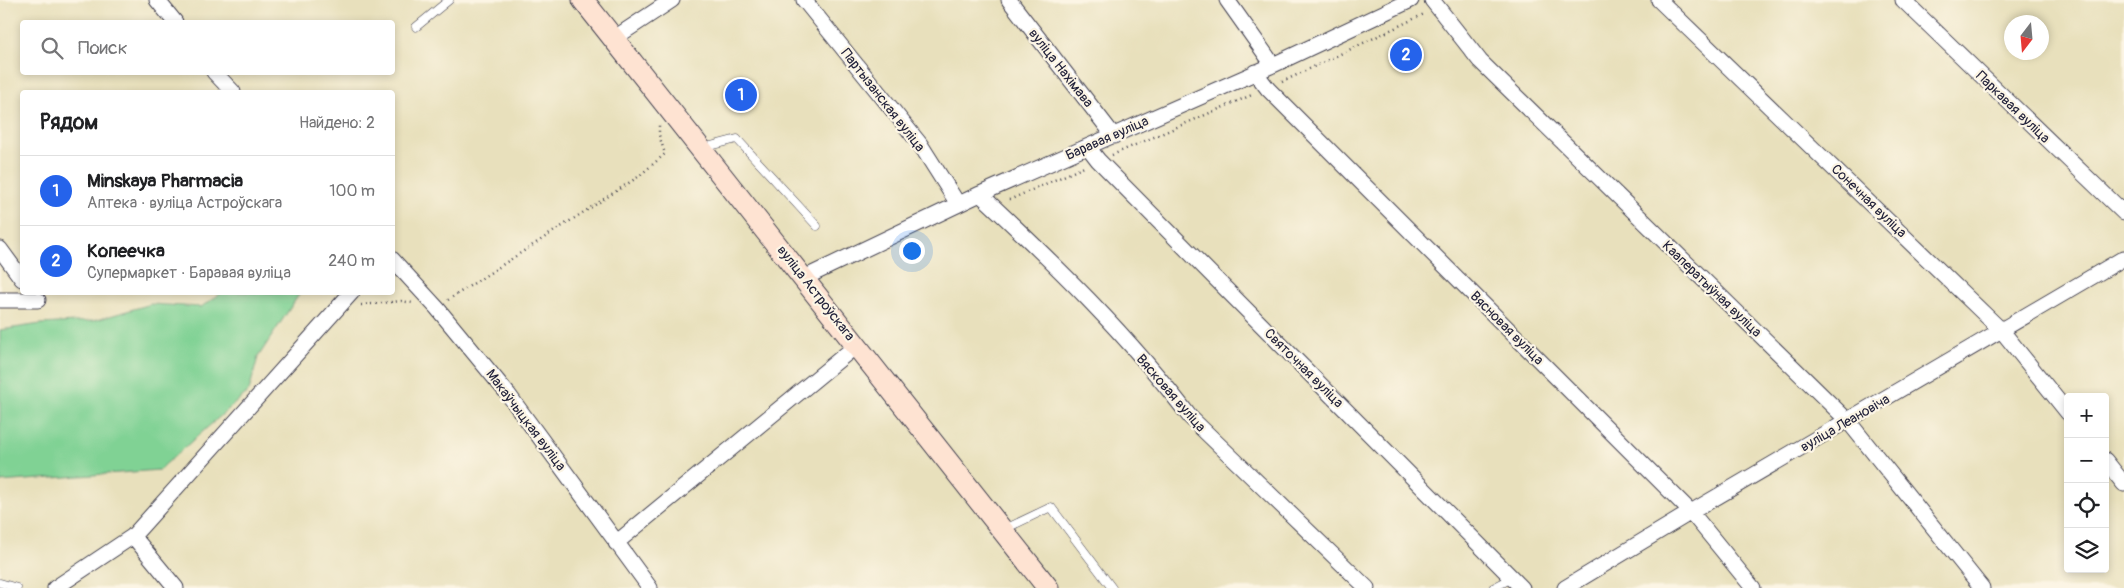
<!DOCTYPE html>
<html lang="ru">
<head>
<meta charset="utf-8">
<style>
  body { margin:0; font-family:Pangolin,sans-serif; background:#f2f2f2; color:#202124 }
  .controls { position:absolute; right:15px; bottom:15px; display:grid; overflow:hidden; border-radius:5px; box-shadow:0 2px 8px #0003 }
  .controls button { width:45px; height:45px; display:grid; place-items:center; padding:0; border:0; border-bottom:1px solid #e0e0e0; background:#fff; color:#202124; font:25px sans-serif }
  .compass { position:absolute; left:2004px; top:15px; width:45px; height:45px; border-radius:50%; background:#fff; box-shadow:0 2px 8px #0003; rotate:196deg }
  .you { position:absolute; left:911px; top:250px; width:18px; height:18px; margin:-12px; border:4px solid #fff; border-radius:50%; background:#1a73e8; box-shadow:0 0 0 8px #1a73e833 }
  .badge { display:grid; place-items:center; width:32px; height:32px; border-radius:50%; background:#2563eb; color:#fff; font-size:16px; font-weight:700 }
  .pin { position:absolute; translate:-50% -50%; border:2px solid #fff; box-shadow:0 1px 5px #0006 }
  .list { margin:0; padding:0; list-style:none }
  h2 { display:flex; justify-content:space-between; align-items:center; height:65px; margin:0; padding:0 20px; font-size:21px }
  h2 small { font-size:16px; font-weight:400; color:#757577 }
  .list li { display:grid; grid-template-columns:32px 1fr auto; gap:15px; align-items:center; box-sizing:border-box; height:70px; padding:0 20px; border-top:1px solid #e0e0e0 }
  .list b { display:block; font-size:19px; white-space:nowrap }
  .list p { margin:0; font-size:16px; white-space:nowrap; color:#757577 }
  .list em { font-size:16px; font-style:normal; color:#757577 }
  .icon { flex:none; width:28px; height:28px; fill:none; stroke:currentColor; stroke-width:2; stroke-linecap:round; stroke-linejoin:round }
  .map { position:relative; flex:none; width:2124px; height:588px; overflow:hidden }
  .search { position:absolute; background:#fff; box-shadow:0 2px 8px #0003; left:20px; top:20px; width:375px; height:55px; display:flex; align-items:center; gap:12px; box-sizing:border-box; padding:0 18px; border-radius:5px; color:#757577; font-size:19px }
  .panel { position:absolute; background:#fff; box-shadow:0 2px 8px #0003; left:20px; top:90px; width:375px; height:205px; border-radius:5px }
  .map>svg:first-child { display:block }
</style>
</head>
<body>
<div class="map">
<svg width="2124" height="588" viewBox="0 0 2124 588">
  <rect width="100%" height="100%" fill="#fcf5e5"/>
  <filter id="ink" filterUnits="userSpaceOnUse"><feTurbulence type="fractalNoise" baseFrequency=".02" numOctaves="2"/><feDisplacementMap in="SourceGraphic" scale="10" xChannelSelector="R" yChannelSelector="G"/><feConvolveMatrix kernelMatrix="1 2 1 2 8 2 1 2 1" color-interpolation-filters="sRGB"/></filter>
  <filter id="wash" filterUnits="userSpaceOnUse"><feTurbulence type="fractalNoise" baseFrequency=".0096" numOctaves="4" result="noise"/><feDisplacementMap in="SourceGraphic" scale="20" xChannelSelector="R" yChannelSelector="G"/><feGaussianBlur stdDeviation="1.12" result="paint"/><feColorMatrix in="noise" values="0 0 0 0 0 0 0 0 0 0 0 0 0 0 0 0 0 1.4 0 .05"/><feComposite in="paint" operator="in"/></filter>
  <g filter="url(#wash)">
    <rect width="100%" height="100%" fill="#e8e0bc"/>
    <path fill="#80d294" stroke="#517a68" d="M 223,292 L 300,293 L 258,357 L 249,391 L 159,470 L 0,482 L 0,330 L 41,324 L 93,321 L 151,304 L 201,307 Z"/>
  </g>
  <g filter="url(#ink)">
    <g fill="none" stroke-linecap="round" stroke-linejoin="round">
      <g stroke="#403e4e" stroke-width="9">
        <path id="lane" d="M 416,27 L 449,0
          M 703,148 L 737,139 L 817,226
          M 1005,529 L 1051,507 L 1112,588
          M 0,583 L 17,588
          M 1493,588 L 1512,578"/>
      </g>
      <g stroke="#403e4e" stroke-width="17">
        <path id="street" d="M 157,0 L 175,22
          M 804,0 L 920,144 L 958,204
          M 1009,0 L 1114,136
          M 1227,0 L 1273,65
          M 1432,0 L 1480,61 L 1848,421 L 1982,588
          M 1659,0 L 2002,331 L 2068,413
          M 1903,0 L 2124,213
          M 613,39 L 672,0
          M 214,72 L 233,92
          M 1255,72 L 1268,89 L 1691,512 L 1753,588
          M 1088,147 L 1098,160 L 1522,588
          M 980,194 C 1054,263 1129,336 1190,417 L 1367,588
          M 0,249 L 22,279
          M 392,259 L 437,308 L 508,394 L 650,588
          M 804,278 L 980,194 L 1273,65 L 1411,0
          M 0,300 L 38,300
          M 2105,460 L 2124,484
          M 133,536 L 176,588
          M 616,543 L 857,345
          M 55,588 L 133,536 L 352,292
          M 1565,588 L 1691,512 L 2124,258"/>
      </g>
      <g stroke="#403e4e" stroke-width="23">
        <path id="secondary" d="M 583,0 L 1048,588"/>
      </g>
      <path stroke="#403e4e" stroke-width="2.5" stroke-dasharray="1 4" stroke-linecap="butt" d="M 1282,82 L 1424,14
        M 1112,155 L 1254,94
        M 1009,200 L 1084,167
        M 448,300 L 638,177 L 665,154 L 659,135 L 659,125
        M 361,305 L 401,301 L 413,303"/>
      <use href="#lane" stroke="#fff" stroke-width="8"/>
      <use href="#street" stroke="#fff" stroke-width="15"/>
      <use href="#secondary" stroke="#fee3d2" stroke-width="21"/>
    </g>
  </g>
  <g text-anchor="middle" dominant-baseline="central" stroke-width="4.5" stroke-linejoin="round" paint-order="stroke">
    <g font-size="14" fill="#22223b" stroke="#fcf5e5">
      <text transform="translate(1061 68) rotate(52)">вуліца Нахімава</text>
      <text transform="translate(883 100) rotate(52)">Партызанская вуліца</text>
      <text transform="translate(2013 107) rotate(44)">Паркавая вуліца</text>
      <text transform="translate(1107 138) rotate(-24)">Баравая вуліца</text>
      <text transform="translate(1869 201) rotate(44)">Сонечная вуліца</text>
      <text transform="translate(1712 289) rotate(44)">Кааператыўная вуліца</text>
      <text transform="translate(816 293) rotate(52)">вуліца Астроўскага</text>
      <text transform="translate(1507 328) rotate(45)">Вясновая вуліца</text>
      <text transform="translate(1304 368) rotate(45)">Святочная вуліца</text>
      <text transform="translate(1171 393) rotate(49)">Вясковая вуліца</text>
      <text transform="translate(526 420) rotate(53)">Макаўчыцкая вуліца</text>
      <text transform="translate(1845 423) rotate(-30)">вуліца Леановіча</text>
    </g>
  </g>
</svg>
<div class="controls">
<button>+</button>
<button>−</button>
<button><svg class="icon" aria-label="locate" viewBox="0 0 24 24"><circle cx="12" cy="12" r="6"/><path d="M12 2v4M12 18v4M2 12h4M18 12h4"/></svg></button>
<button><svg class="icon" aria-label="layers" viewBox="0 0 24 24"><path d="M12 4l9 5-9 5-9-5zM3 14l9 5 9-5"/></svg></button>
</div>
<svg class="compass" viewBox="-18 -18 36 36"><path d="M0-13l5 13h-10z" fill="#e53935"/><path d="M0 13l5-13h-10z" fill="#757577"/></svg>
<div class="you"></div>
<div class="pin badge" style="left:741px;top:95px">1</div>
<div class="pin badge" style="left:1406px;top:55px">2</div>
<div class="search"><svg class="icon" aria-label="search" viewBox="0 0 24 24"><circle cx="10" cy="10" r="6"/><path d="M15 15l6 6"/></svg>Поиск</div>
<section class="panel">
<h2>Рядом<small>Найдено: 2</small></h2>
<ul class="list">
<li><span class="badge">1</span><div><b>Minskaya Pharmacia</b><p>Аптека · вуліца Астроўскага</p></div><em>100 m</em></li>
<li><span class="badge">2</span><div><b>Копеечка</b><p>Супермаркет · Баравая вуліца</p></div><em>240 m</em></li>
</ul>
</section>
</div>
</body>
</html>
